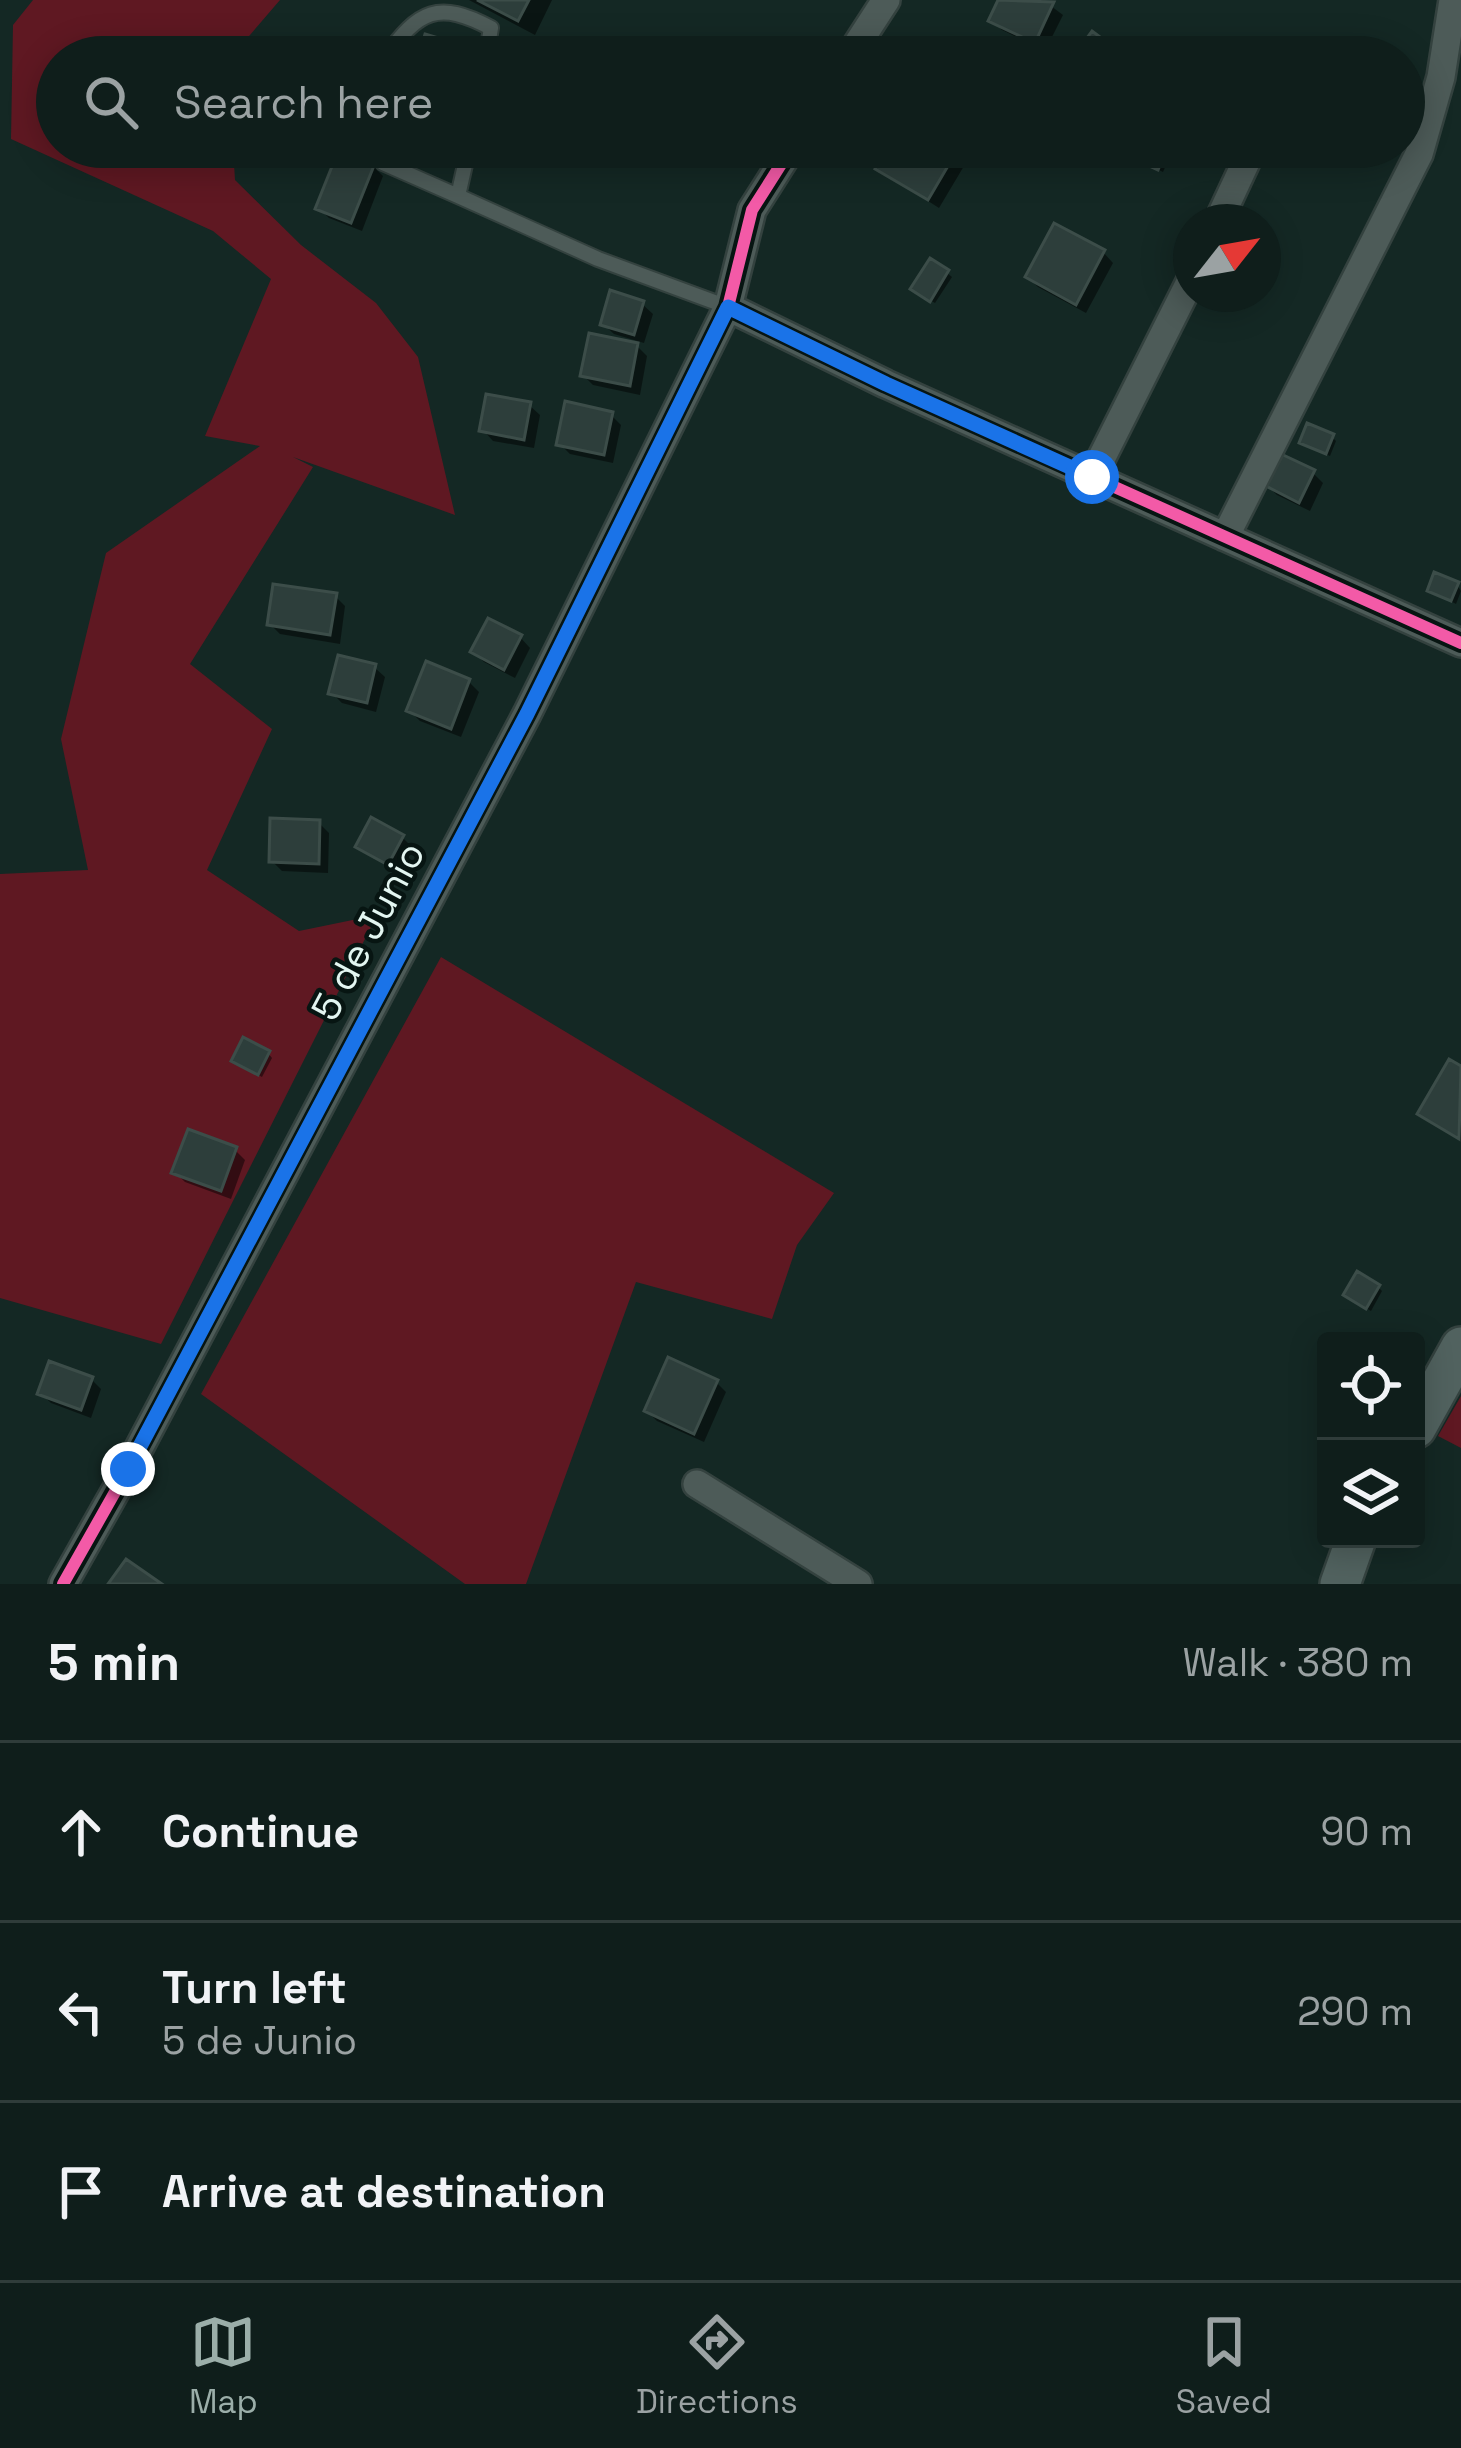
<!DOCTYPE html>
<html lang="en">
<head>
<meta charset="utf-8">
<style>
  body { margin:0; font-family:"Space Grotesk",sans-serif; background:#182724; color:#f1f3f6 }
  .controls { position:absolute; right:36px; bottom:36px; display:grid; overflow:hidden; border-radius:12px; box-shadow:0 6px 30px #0003 }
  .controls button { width:108px; height:108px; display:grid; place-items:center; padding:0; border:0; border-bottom:3px solid #2f3c3a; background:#0f1e1b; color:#f1f3f6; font:60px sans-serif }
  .compass { position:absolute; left:1173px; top:204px; width:108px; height:108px; border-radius:50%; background:#0f1e1b; box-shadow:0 6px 30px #0003; rotate:59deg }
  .stop { position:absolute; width:36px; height:36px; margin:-27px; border:9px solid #1a73e8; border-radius:50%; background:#fff }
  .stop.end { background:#1a73e8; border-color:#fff; box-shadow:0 3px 12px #0008 }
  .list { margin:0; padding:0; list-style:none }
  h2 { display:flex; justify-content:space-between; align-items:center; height:156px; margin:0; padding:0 48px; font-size:51px }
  h2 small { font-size:39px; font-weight:400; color:#9ba2a3 }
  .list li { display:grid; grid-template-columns:78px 1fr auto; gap:36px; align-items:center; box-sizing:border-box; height:180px; padding:0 48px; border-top:3px solid #2f3c3a }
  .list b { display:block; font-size:45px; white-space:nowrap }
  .list p { margin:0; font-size:39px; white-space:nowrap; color:#9ba2a3 }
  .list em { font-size:39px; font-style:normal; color:#9ba2a3 }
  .icon { flex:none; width:66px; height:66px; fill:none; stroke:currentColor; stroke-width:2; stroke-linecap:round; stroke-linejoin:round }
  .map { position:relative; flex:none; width:1461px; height:1584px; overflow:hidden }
  .search { position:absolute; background:#0f1e1b; box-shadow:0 6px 30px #0003; left:36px; right:36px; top:36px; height:132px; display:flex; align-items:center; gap:30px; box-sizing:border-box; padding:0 42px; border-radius:66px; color:#9ba2a3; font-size:45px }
  .sheet { height:696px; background:#0f1e1b }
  nav { display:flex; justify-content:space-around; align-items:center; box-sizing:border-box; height:168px; border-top:3px solid #2f3c3a; background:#0f1e1b; font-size:33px; color:#9ba2a3 }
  nav a { display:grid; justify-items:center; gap:6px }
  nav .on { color:#9baea9 }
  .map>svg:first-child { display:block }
</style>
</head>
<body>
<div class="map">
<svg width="1461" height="1584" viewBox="0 0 1461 1584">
  <rect width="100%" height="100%" fill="#142824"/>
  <path fill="#5f1822" d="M 33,0 L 280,0 L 231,57 L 57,57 L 57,147 L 233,147 L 235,180 L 301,245 L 376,303 L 418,357 L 455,515 L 293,457 L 313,467 L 190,664 L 272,729 L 207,870 L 299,931 L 377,915 L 161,1344 L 0,1298 L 0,874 L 88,870 L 61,739 L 106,553 L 260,446 L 205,436 L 271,279 L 213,231 L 11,139 L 13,25 Z
    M 441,957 L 834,1193 L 797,1245 L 772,1319 L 636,1282 L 526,1584 L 465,1584 L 201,1394 Z
    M 1461,1396 L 1461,1448 L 1438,1436 Z"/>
  <path fill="#0007" d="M 469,0 L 552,0 L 535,35 Z
    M 1002,0 L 1043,0 L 1063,15 L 1045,51 L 1002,30 L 992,20 Z
    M 891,147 L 938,147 L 964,166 L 939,208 L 878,169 Z
    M 965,147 L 998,147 L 990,162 Z
    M 1130,147 L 1156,147 L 1166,152 L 1170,156 L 1163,172 L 1131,157 Z
    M 373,166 L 383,176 L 362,231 L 329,218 L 319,208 Z
    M 1103,252 L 1113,263 L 1086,313 L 1038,287 L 1028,277 Z
    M 947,273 L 952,277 L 935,303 L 918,293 Z
    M 642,304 L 653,314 L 644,343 L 614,334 L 603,324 Z
    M 634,343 L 647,356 L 640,395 L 593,385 L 583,375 Z
    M 529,405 L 540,415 L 534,448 L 493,441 L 483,430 Z
    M 611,415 L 621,425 L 613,463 L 570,454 L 560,444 Z
    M 1332,437 L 1336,441 L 1330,456 L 1307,446 Z
    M 1313,473 L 1323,483 L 1310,511 L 1277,495 L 1267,485 Z
    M 1457,585 L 1461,591 L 1456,604 L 1430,590 Z
    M 335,596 L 345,606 L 340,644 L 280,634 L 270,624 Z
    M 520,637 L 530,648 L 515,678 L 484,662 L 474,652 Z
    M 374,667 L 385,677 L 376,712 L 342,703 L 332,693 Z
    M 468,681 L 479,692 L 461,737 L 420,721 L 410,711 Z
    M 319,823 L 329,833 L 328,873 L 282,871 L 272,861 Z
    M 402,837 L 413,848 L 399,873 L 358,847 Z
    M 268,1053 L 272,1058 L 262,1077 L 239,1065 Z
    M 1450,1063 L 1461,1070 L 1461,1141 L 1421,1114 Z
    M 235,1150 L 245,1160 L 231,1199 L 185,1182 L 175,1172 Z
    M 1378,1287 L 1382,1291 L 1371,1311 L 1351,1299 Z
    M 91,1379 L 101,1389 L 91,1418 L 51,1403 L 41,1393 Z
    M 716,1382 L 726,1392 L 704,1442 L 657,1421 L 647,1411 Z"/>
  <path fill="#2d3e3b" stroke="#3c4d49" stroke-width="3" d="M 477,0 L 529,0 L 518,21 Z
    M 998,0 L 1054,2 L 1035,43 L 988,21 Z
    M 1092,31 L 1108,43 L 1098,57 L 1073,57 Z
    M 425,34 L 475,49 L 473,57 L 418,57 Z
    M 887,147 L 944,147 L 955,154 L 928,200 L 875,169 Z
    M 1126,147 L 1163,147 L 1167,149 L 1158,170 L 1123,154 Z
    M 339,149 L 375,163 L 351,223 L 315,209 Z
    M 1054,223 L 1105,250 L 1076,305 L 1025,277 Z
    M 930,258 L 949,270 L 930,302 L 910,289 Z
    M 610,290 L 644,301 L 634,335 L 600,325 Z
    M 589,333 L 638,343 L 630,386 L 580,376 Z
    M 486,394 L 531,402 L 524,440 L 479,431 Z
    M 565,401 L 613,412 L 604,455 L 556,445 Z
    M 1307,423 L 1334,434 L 1326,454 L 1299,443 Z
    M 1279,453 L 1315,470 L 1299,503 L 1264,485 Z
    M 1434,572 L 1459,582 L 1451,601 L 1427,591 Z
    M 273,584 L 337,593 L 330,635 L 267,625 Z
    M 488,618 L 522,635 L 504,670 L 470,652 Z
    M 338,655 L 376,664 L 367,703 L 328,694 Z
    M 426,661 L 470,679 L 451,729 L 406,711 Z
    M 371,817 L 404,835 L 388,865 L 355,847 Z
    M 270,818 L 320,820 L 319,864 L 269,862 Z
    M 243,1037 L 270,1051 L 258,1075 L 231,1061 Z
    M 1449,1059 L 1461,1066 L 1459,1139 L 1417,1114 Z
    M 188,1129 L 237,1147 L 221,1191 L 171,1173 Z
    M 1357,1271 L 1380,1285 L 1366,1309 L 1343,1295 Z
    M 668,1357 L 718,1380 L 694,1434 L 644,1411 Z
    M 49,1361 L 93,1377 L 81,1410 L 37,1394 Z
    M 126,1559 L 162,1584 L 108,1584 Z"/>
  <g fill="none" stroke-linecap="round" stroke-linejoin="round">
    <g stroke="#34423f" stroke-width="18">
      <path id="lane" d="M 385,57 C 419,10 438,0 491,28 L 486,57
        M 375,147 L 383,163 L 458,196 L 598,259 L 728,307
        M 458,196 L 469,147"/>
    </g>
    <g stroke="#34423f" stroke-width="32">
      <path id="street" d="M 849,57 L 886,0
        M 792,147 L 752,210 L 728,307 L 886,384 L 1461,643
        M 1218,222 L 1253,147
        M 1092,477 L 1191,280
        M 1225,537 L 1419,154 L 1441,77 L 1453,0
        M 697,1484 L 858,1584
        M 63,1584 L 128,1469 L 527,714 L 728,307"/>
    </g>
    <g stroke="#34423f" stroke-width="44">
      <path id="secondary" d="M 1416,1428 L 1461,1347
        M 1340,1584 L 1356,1539"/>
    </g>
    <use href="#lane" stroke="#4d5b58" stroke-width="14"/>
    <use href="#street" stroke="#4d5b58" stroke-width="27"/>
    <use href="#secondary" stroke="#51625f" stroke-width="39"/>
    <g stroke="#071512" stroke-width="20">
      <path id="cycleway" d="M 792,147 L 752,210 L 728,307 L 886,384 L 1461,643
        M 63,1584 L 128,1469 L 527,714 L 728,307"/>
    </g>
    <use href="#cycleway" stroke="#f35aa7" stroke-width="12"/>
  </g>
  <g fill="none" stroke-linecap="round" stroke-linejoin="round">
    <path stroke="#1a73e8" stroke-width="15" d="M 128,1469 L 527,714 L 728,307 L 886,384 L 1092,477"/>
  </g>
  <g text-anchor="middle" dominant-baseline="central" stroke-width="9" stroke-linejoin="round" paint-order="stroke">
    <g font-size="39" fill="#e3f6f1" stroke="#071512">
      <text transform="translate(368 931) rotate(-62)">5 de Junio</text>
    </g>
  </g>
</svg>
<div class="controls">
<button><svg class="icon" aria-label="locate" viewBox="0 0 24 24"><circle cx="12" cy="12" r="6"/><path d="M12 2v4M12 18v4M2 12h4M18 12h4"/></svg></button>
<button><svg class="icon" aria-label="layers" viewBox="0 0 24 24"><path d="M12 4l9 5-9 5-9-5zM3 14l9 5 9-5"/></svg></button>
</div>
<svg class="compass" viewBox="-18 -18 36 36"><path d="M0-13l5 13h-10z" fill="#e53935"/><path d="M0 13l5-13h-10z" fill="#9ba2a3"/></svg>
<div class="stop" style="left:1092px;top:477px"></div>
<div class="stop end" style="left:128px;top:1469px"></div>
<div class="search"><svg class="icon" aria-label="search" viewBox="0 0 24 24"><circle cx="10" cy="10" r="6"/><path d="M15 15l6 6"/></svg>Search here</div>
</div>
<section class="sheet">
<h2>5 min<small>Walk · 380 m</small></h2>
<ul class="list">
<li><svg class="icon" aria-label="ahead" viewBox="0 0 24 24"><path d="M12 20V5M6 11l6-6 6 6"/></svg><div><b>Continue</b></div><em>90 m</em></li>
<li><svg class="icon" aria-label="left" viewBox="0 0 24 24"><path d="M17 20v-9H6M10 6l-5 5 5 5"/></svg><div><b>Turn left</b><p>5 de Junio</p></div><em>290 m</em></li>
<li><svg class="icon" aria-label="arrive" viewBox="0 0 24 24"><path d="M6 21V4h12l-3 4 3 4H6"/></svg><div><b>Arrive at destination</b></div></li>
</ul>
</section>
<nav>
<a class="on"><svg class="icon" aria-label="map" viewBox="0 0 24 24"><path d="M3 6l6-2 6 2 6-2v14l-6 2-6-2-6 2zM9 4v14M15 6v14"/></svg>Map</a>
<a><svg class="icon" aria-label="directions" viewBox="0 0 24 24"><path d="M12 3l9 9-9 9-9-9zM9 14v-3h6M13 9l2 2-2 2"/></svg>Directions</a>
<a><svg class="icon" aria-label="saved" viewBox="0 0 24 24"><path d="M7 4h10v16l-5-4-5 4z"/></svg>Saved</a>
</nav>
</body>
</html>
